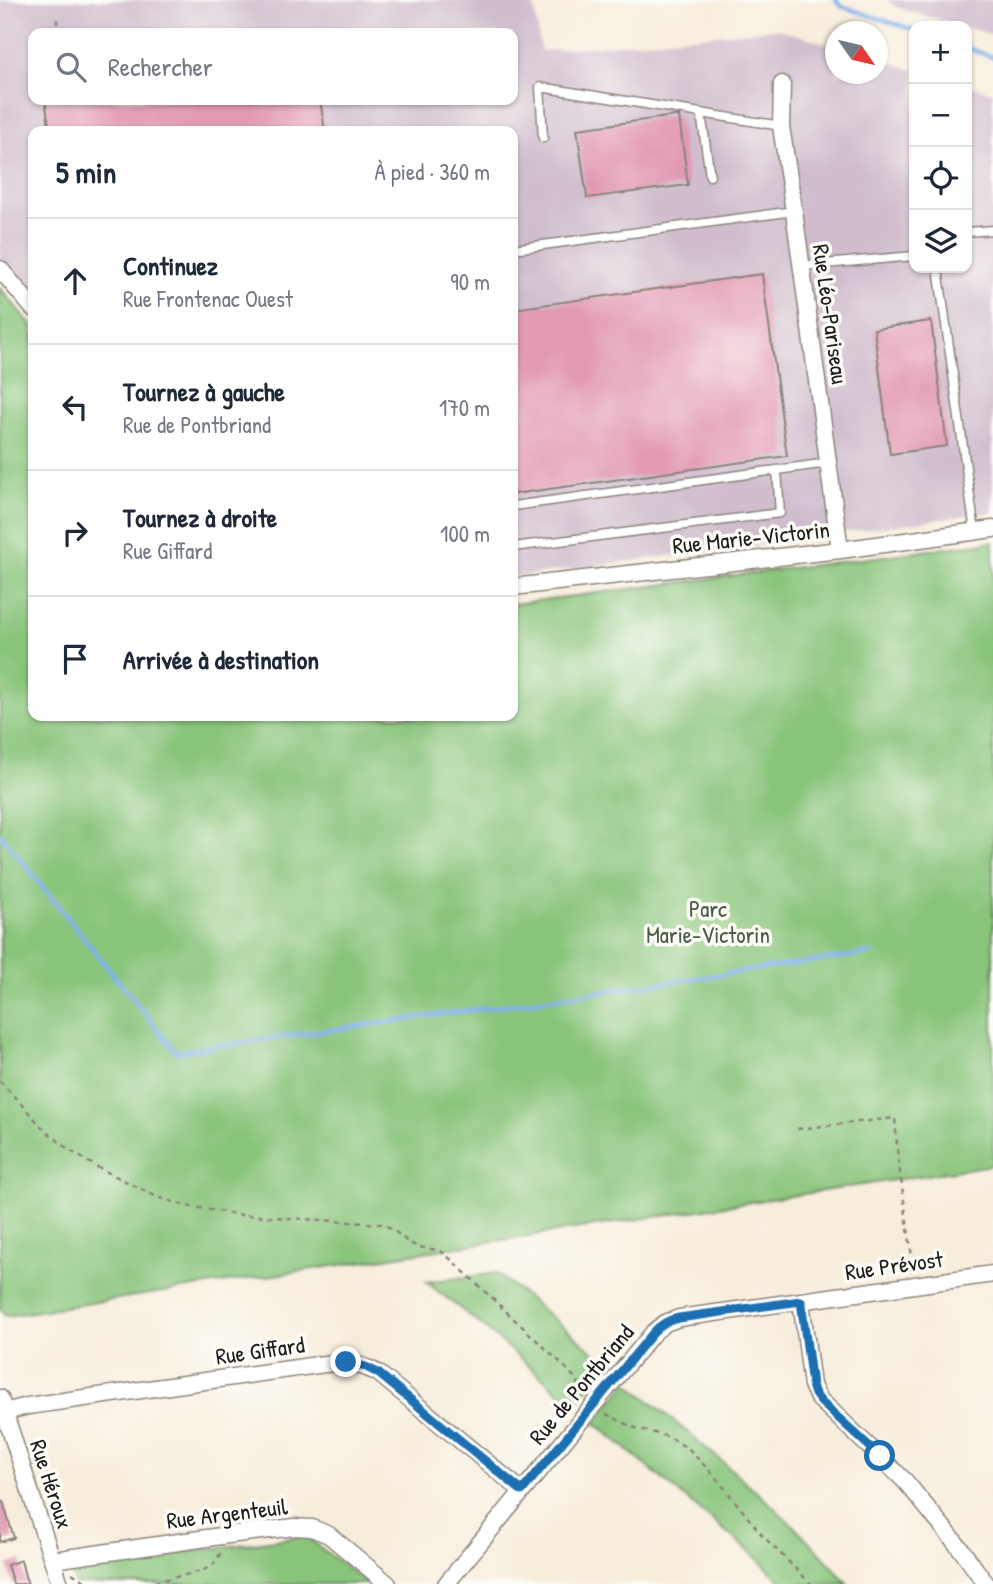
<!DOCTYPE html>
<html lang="fr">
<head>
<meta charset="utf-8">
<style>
  body { margin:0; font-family:"Patrick Hand",sans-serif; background:#f6f6f7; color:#1f2937 }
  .controls { position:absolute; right:21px; top:21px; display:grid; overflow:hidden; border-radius:14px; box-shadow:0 2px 5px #0004 }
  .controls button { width:63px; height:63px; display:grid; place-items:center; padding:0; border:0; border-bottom:2px solid #e0e1e3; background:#fff; color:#1f2937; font:35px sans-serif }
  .compass { position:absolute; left:825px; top:21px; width:63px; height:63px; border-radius:50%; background:#fff; box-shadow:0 2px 5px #0004; rotate:124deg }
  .stop { position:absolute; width:21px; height:21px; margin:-16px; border:5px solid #1f6fb2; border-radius:50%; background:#fff }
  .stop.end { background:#1f6fb2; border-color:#fff; box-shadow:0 2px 7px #0008 }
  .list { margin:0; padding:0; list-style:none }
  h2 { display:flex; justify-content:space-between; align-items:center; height:91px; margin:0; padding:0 28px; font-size:30px }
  h2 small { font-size:23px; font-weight:400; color:#747a83 }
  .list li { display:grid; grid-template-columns:46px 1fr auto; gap:21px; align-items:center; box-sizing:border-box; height:126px; padding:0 28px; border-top:2px solid #e0e1e3 }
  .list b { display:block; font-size:26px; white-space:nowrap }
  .list p { margin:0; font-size:23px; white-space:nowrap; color:#747a83 }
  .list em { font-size:23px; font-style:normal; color:#747a83 }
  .icon { flex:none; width:38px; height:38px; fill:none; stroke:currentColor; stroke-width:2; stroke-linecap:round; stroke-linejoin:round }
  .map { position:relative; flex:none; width:993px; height:1584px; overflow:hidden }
  .search { position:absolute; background:#fff; box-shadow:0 2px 5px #0004; left:28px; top:28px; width:490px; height:77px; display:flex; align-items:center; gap:18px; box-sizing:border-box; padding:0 24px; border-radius:14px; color:#747a83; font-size:26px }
  .panel { position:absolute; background:#fff; box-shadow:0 2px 5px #0004; left:28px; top:126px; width:490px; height:595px; border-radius:14px }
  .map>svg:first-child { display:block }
</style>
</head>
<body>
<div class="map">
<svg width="993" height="1584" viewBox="0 0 993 1584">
  <rect width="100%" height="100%" fill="#fdfcf7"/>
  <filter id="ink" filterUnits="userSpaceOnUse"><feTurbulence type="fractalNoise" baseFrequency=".0143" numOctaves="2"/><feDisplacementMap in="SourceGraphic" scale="14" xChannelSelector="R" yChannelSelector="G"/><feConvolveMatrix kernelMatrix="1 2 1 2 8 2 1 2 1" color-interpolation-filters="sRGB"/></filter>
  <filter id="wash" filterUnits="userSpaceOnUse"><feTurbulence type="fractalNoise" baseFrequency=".00686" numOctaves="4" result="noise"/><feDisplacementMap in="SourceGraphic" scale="28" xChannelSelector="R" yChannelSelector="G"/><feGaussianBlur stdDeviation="1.57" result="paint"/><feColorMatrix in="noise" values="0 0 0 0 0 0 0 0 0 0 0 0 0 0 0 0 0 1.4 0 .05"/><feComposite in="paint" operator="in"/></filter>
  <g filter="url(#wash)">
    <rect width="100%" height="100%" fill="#f7eddb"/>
    <path fill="#d0bdcd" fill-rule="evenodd" d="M 0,0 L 533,0 L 541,51 L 778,29 L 835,46 L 836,74 L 878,74 L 878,59 L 914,70 L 914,268 L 967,268 L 967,85 L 993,93 L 993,512 L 513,577 L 513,131 L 33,131 L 33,298 L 0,262 ZM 33,33 L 513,33 L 513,100 L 33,100 Z
      M 888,0 L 993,0 L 993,35 L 895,7 Z"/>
    <path fill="#88c47a" stroke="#52704b" stroke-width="2" d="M 0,288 L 33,327 L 33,716 L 513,716 L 513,604 L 993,542 L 993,1165 L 6,1316 L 0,1309 Z
      M 497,1273 L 581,1341 L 609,1366 L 573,1404 L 484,1327 L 426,1282 Z
      M 627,1382 C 703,1446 783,1508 848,1584 L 784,1584 L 747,1549 L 595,1423 Z
      M 305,1536 L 368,1584 L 75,1584 L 70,1568 Z"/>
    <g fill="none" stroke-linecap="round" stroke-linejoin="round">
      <path stroke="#80afea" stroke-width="4.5" d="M 836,0 L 841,6 L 914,30
        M 967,48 L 993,57
        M 0,834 L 176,1052 L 872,953"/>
    </g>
    <g id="blocks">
      <path fill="#e299b4" d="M 45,100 L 320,100 L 325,131 L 50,131 Z
        M 675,116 L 679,116 L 688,185 L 587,198 L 577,129 Z
        M 762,274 L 787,456 L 513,494 L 513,309 Z
        M 931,321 L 947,446 L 890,454 L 874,329 Z
        M 0,1502 L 3,1502 L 14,1538 L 0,1542 Z
        M 21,1560 L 25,1576 L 28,1584 L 13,1584 L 12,1580 L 7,1565 Z"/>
    </g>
  </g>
  <g filter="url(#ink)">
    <use href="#blocks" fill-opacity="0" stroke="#8a847c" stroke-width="2"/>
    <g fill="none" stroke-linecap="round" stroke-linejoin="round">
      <g stroke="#8a847c" stroke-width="11">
        <path id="service" d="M 701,113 L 710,176
          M 543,138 L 540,87 L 781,126
          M 967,232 L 993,230
          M 513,249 L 794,211
          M 802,266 L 914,256
          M 938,268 L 975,532
          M 513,506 L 828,463
          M 513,547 L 780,513 L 777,470"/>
      </g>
      <g stroke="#8a847c" stroke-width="19">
        <path id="minor" d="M 782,84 L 781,126 L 794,211 L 840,550
          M 0,269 L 33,308
          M 513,587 L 840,550 L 993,529
          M 801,1301 L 812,1385 L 818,1398 L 905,1481 L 960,1548 L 986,1584
          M 0,1398 L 60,1584
          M 4,1412 L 28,1406 L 332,1363 C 349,1362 363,1365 378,1373 L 522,1491
          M 53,1560 L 228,1535 L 294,1527 L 312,1528 L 329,1535 L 388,1584
          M 446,1584 L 653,1333 L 665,1323 L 679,1318 L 993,1274"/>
      </g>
      <path stroke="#8a847c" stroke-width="2.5" stroke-dasharray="5 5" stroke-linecap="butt" d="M 57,19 L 57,33
        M 0,1081 L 44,1129 L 68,1149 L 95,1166 L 157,1197 L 187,1206 L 242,1215 L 381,1224 L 391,1228 L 409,1243 L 419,1247 L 437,1250 L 444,1253 L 564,1366 L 574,1377 L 584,1392
        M 797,1129 L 895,1118 L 898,1158 L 914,1271
        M 606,1414 L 632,1427 L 669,1437 L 689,1449 L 717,1479 L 763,1536 L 811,1584
        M 72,1573 L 90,1584
        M 145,1584 L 202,1571 L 214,1564 L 222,1551"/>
      <use href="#service" stroke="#fff" stroke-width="8"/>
      <use href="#minor" stroke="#fff" stroke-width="16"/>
    </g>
  </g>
  <g fill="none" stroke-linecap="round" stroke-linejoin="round" filter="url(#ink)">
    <path stroke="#1f6fb2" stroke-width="9" d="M 346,1362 L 366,1367 L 378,1373 L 522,1491 L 653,1333 C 660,1325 668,1320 679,1318 L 801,1301 L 812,1385 L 815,1394 L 821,1402 L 880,1456"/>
  </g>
  <g text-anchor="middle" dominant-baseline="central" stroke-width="7" stroke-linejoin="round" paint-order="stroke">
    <g font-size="23" fill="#1c1c1c" stroke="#fdfcf7">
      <text transform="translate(831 314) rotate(82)">Rue Léo-Pariseau</text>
      <text transform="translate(751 537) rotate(-6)">Rue Marie-Victorin</text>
      <text transform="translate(894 1265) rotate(-8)">Rue Prévost</text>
      <text transform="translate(260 1350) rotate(-8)">Rue Giffard</text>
      <text transform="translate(581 1384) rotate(-50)">Rue de Pontbriand</text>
      <text transform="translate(52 1484) rotate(72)">Rue Héroux</text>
      <text transform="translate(227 1513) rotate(-7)">Rue Argenteuil</text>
    </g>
    <g font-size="23" fill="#475f42" stroke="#fdfcf7">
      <text x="708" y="908">Parc<tspan x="708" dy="26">Marie-Victorin</tspan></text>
    </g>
  </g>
</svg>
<div class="controls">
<button>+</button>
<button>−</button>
<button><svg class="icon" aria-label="locate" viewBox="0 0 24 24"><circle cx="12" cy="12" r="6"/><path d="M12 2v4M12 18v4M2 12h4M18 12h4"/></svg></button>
<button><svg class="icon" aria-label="layers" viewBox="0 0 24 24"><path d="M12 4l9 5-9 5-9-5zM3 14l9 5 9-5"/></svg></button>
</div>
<svg class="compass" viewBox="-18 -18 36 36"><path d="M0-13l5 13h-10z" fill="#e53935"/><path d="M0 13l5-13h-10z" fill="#747a83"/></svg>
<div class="stop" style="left:880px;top:1456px"></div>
<div class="stop end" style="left:346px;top:1362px"></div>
<div class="search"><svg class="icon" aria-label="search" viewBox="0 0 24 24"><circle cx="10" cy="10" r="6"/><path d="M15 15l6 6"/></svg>Rechercher</div>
<section class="panel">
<h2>5 min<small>À pied · 360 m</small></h2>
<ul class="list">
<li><svg class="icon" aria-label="ahead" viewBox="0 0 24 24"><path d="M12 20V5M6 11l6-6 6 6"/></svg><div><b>Continuez</b><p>Rue Frontenac Ouest</p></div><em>90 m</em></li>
<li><svg class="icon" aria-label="left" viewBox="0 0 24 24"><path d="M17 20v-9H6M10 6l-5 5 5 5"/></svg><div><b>Tournez à gauche</b><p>Rue de Pontbriand</p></div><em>170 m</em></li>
<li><svg class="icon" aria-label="right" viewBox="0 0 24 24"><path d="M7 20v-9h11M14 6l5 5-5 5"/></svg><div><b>Tournez à droite</b><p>Rue Giffard</p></div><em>100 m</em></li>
<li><svg class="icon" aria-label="arrive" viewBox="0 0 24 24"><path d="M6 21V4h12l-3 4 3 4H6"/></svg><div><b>Arrivée à destination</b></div></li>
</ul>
</section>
</div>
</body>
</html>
